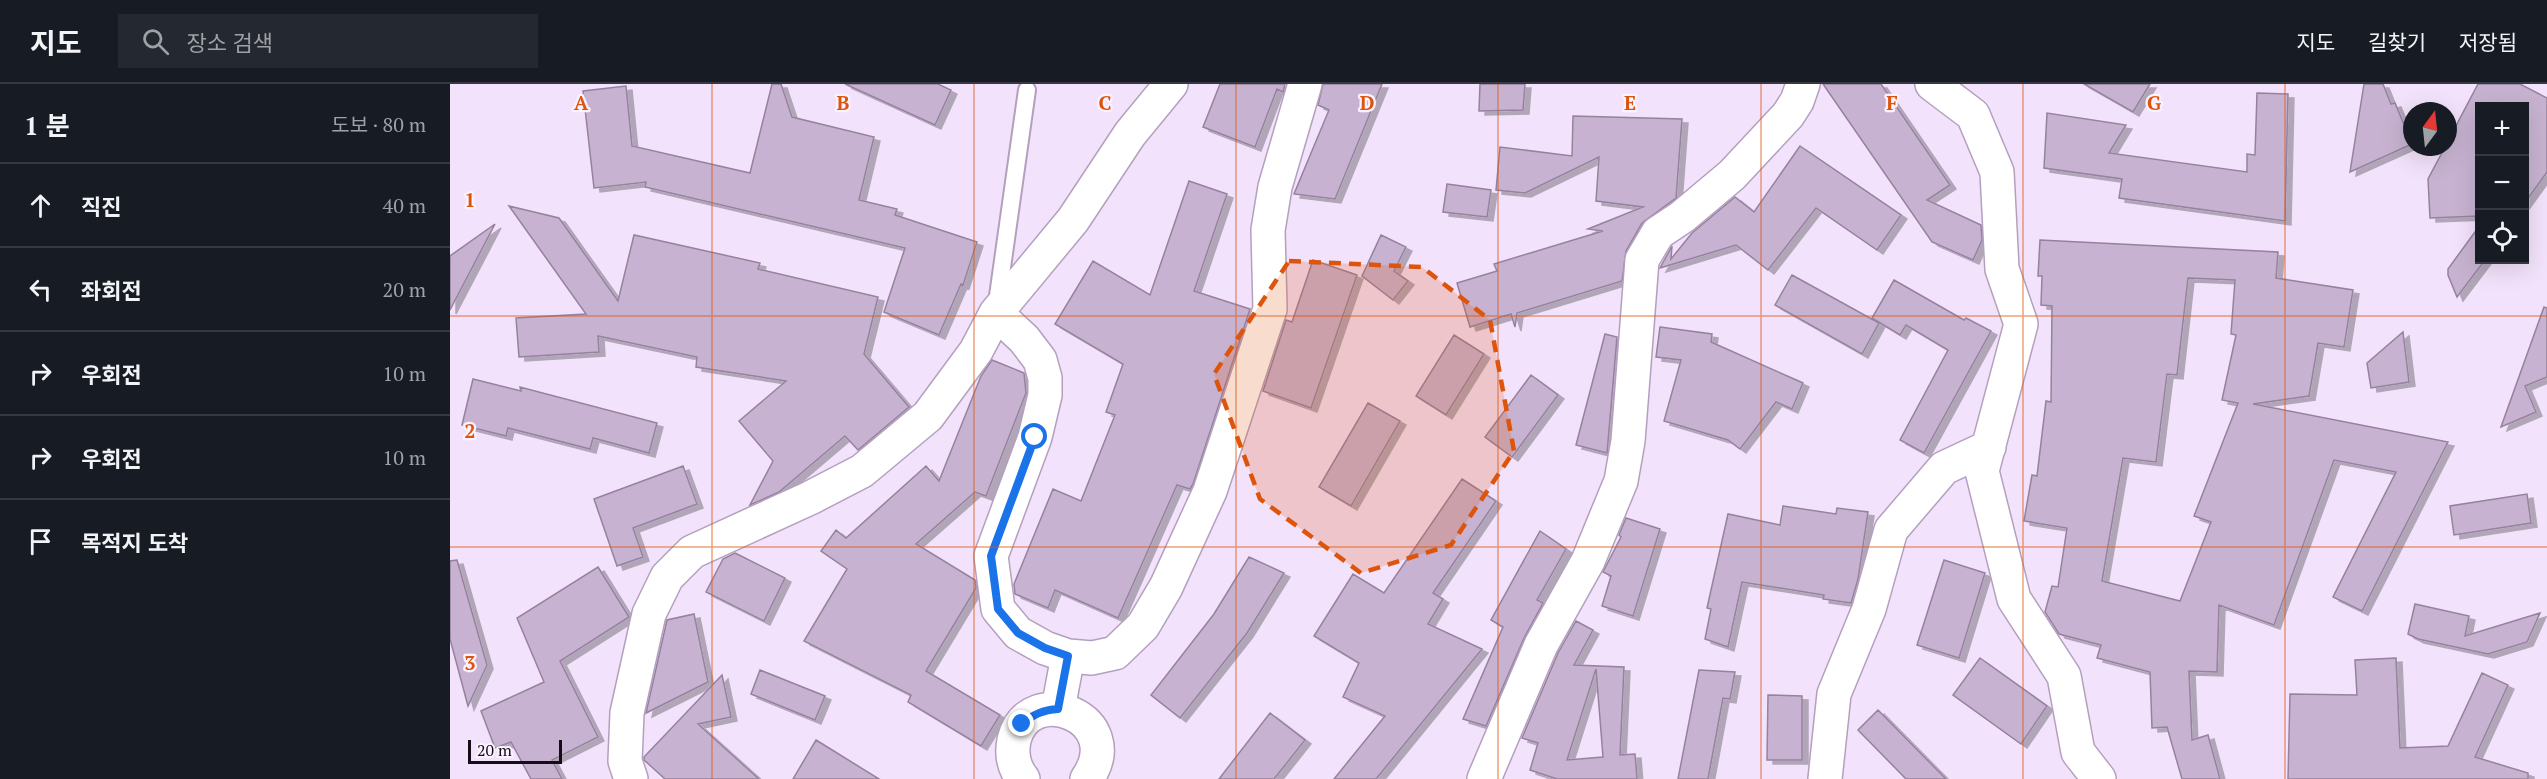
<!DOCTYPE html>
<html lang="ko">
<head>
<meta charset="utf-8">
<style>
  body { margin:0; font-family:"PT Serif","Noto Sans KR",serif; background:#242831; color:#f1f3f6 }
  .controls { position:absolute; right:18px; top:18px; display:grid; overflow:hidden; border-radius:0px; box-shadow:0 6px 24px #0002 }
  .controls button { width:54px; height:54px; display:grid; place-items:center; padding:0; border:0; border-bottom:2px solid #363941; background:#171b24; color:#f1f3f6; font:30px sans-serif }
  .compass { position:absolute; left:1953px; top:18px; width:54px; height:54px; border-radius:50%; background:#171b24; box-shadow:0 6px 24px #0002; rotate:15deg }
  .scale { position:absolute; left:18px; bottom:15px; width:94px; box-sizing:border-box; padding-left:6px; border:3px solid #140d17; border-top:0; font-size:16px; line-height:21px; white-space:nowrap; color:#140d17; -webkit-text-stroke:4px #fbf2ff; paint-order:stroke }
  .stop { position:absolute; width:18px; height:18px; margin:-14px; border:4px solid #1a73e8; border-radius:50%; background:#fff }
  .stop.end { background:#1a73e8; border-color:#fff; box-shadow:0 2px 6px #0008 }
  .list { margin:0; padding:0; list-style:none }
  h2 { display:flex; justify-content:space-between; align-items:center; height:78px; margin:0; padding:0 24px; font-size:26px }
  h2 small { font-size:20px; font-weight:400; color:#9ea1a6 }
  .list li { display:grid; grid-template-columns:39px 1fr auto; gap:18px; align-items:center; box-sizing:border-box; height:84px; padding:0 24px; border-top:2px solid #363941 }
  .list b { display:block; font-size:22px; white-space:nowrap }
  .list em { font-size:20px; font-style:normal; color:#9ea1a6 }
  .icon { flex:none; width:33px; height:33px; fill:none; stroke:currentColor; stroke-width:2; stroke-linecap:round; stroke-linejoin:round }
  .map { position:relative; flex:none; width:2097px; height:695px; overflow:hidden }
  header { display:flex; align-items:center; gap:36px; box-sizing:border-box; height:84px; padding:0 30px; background:#171b24; border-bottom:2px solid #363941 }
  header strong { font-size:28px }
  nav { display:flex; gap:33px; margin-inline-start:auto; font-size:21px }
  .search { width:420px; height:54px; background:#242831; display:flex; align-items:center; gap:15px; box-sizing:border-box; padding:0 21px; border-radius:0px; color:#9ea1a6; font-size:22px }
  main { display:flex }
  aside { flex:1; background:#171b24 }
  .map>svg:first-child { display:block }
</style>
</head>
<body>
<header>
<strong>지도</strong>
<div class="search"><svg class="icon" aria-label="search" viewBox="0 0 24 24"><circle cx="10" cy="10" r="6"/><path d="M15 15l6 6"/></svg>장소 검색</div>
<nav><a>지도</a><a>길찾기</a><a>저장됨</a></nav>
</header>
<main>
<aside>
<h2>1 분<small>도보 · 80 m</small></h2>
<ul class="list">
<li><svg class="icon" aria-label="ahead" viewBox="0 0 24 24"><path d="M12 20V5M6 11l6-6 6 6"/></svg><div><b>직진</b></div><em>40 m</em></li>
<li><svg class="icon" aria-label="left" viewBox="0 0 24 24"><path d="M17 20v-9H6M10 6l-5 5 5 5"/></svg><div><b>좌회전</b></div><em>20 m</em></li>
<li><svg class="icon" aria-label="right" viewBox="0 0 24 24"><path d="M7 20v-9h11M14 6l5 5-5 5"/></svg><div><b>우회전</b></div><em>10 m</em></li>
<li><svg class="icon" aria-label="right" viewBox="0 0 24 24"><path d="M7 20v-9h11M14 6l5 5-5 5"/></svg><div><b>우회전</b></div><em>10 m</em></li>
<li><svg class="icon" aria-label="arrive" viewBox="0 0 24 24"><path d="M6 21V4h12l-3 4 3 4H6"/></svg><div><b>목적지 도착</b></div></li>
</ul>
</aside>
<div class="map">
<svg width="2097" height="695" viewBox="0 0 2097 695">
  <defs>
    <filter id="shadow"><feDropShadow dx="6" dy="4" stdDeviation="0" flood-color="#0004"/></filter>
  </defs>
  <rect width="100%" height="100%" fill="#f2e2fb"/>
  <path fill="#c7b3d1" stroke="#96829f" stroke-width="1.5" fill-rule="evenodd" filter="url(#shadow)" d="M 322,0 L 331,0 L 342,33 L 424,53 L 409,116 L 447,125 L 445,131 L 527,158 L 513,201 L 511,200 L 489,251 L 434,228 L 455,164 L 195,103 L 196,98 L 144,104 L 133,7 L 176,2 L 182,62 L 300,89 Z
    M 395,0 L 488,0 L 501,6 L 485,41 Z
    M 770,0 L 835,0 L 833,8 L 827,5 L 805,63 L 753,43 Z
    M 873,0 L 932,0 L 885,115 L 844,110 L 879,26 L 868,21 Z
    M 1030,0 L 1075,0 L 1073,26 L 1029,27 Z
    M 1373,0 L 1431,0 L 1500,101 L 1477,116 L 1531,141 L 1532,156 L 1523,176 L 1482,158 Z
    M 1634,0 L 1700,0 L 1683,28 Z
    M 1914,0 L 1933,0 L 1941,20 L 1945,19 L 1962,60 L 1900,88 Z
    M 2028,0 L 2070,0 L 2097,14 L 2097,88 L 2074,120 L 2074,22 L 2030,22 L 2030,132 L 1980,134 L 1978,95 L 1995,63 L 1998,63 L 1998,57 Z
    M 1807,9 L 1838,10 L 1835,137 L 1669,114 L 1672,95 L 1594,84 L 1597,29 L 1676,41 L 1659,69 L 1797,88 L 1797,70 L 1805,71 Z
    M 1123,32 L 1232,35 L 1226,114 L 1192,139 L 1176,167 L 1172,197 L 1067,229 L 1065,243 L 1061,230 L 1020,243 L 1007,199 L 1047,187 L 1044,180 L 1153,147 L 1138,145 L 1193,123 L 1146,117 L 1149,73 L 1075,109 L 1046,106 L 1050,63 L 1122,72 Z
    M 1350,62 L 1451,131 L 1427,166 L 1366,124 L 1318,186 L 1286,161 L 1210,184 L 1222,162 L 1221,175 L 1242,149 L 1285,113 L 1304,128 Z
    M 739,97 L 777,110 L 744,207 L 800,225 L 743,400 L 740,405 L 727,401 L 668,534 L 605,506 L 598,524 L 565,510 L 564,500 L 603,405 L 631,417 L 665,331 L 656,328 L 673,280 L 605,240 L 643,177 L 700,211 Z
    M 997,100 L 1041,106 L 1037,133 L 993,128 Z
    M 59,122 L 109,134 L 168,217 L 184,151 L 310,179 L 308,185 L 428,213 L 414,270 L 459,323 L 408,366 L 395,352 L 329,408 L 300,421 L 323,377 L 289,337 L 336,297 L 246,283 L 247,273 L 148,252 L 149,268 L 69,273 L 66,234 L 136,230 Z
    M 45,140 L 0,226 L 0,172 Z
    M 2030,141 L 2030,176 L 2035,176 L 2007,213 L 1998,191 L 1998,185 Z
    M 931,151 L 956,163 L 944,187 L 958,197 L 943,216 L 912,192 Z
    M 1590,156 L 1828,168 L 1826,194 L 1903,206 L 1894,263 L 1868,259 L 1859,312 L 1803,320 L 1998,358 L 1912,527 L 1883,513 L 1946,388 L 1884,376 L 1824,541 L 1769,521 L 1767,588 L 1739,587 L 1742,656 L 1758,651 L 1770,695 L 1732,695 L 1717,643 L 1702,644 L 1700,588 L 1647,574 L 1651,561 L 1609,550 L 1595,528 L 1602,502 L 1608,503 L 1617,444 L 1574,437 L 1582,391 L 1587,392 L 1596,317 L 1601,318 L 1602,222 L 1591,221 L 1592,192 L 1588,192 ZM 1738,194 L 1785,196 L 1781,250 L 1786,251 L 1772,316 L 1788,319 L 1744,432 L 1761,438 L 1730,517 L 1652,497 L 1673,374 L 1706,378 L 1717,290 L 1727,291 Z
    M 863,176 L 907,191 L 861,324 L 813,307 L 836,236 L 842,238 Z
    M 1342,191 L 1429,239 L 1412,270 L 1325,221 Z
    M 1444,196 L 1514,236 L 1516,234 L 1541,247 L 1474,369 L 1450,356 L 1498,266 L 1456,241 L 1450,251 L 1422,234 Z
    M 2094,223 L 2097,224 L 2097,293 L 2075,302 L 2086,328 L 2051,343 Z
    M 1210,243 L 1262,250 L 1261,258 L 1353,299 L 1342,325 L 1326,318 L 1290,365 L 1278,356 L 1214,337 L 1231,276 L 1206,273 Z
    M 1953,248 L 1959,298 L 1921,304 L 1917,279 Z
    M 1155,250 L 1167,253 L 1157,369 L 1126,361 Z
    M 1004,251 L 1034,270 L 996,331 L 966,312 Z
    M 542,276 L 574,289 L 576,309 L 536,412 L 525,408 L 466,460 L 525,496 L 526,504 L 476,587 L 550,631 L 531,662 L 458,618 L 461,611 L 354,557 L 397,485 L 371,467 L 386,446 L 396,454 L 476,382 L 489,397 L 531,292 Z
    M 1081,291 L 1108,311 L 1062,373 L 1035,353 Z
    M 23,295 L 71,307 L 70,303 L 207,339 L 199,369 L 143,354 L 140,365 L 58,344 L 56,352 L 12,341 Z
    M 918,319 L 950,337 L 901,422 L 869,403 Z
    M 233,382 L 247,420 L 183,444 L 193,473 L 167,482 L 144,415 Z
    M 1012,395 L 1046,417 L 983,509 L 993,515 L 978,540 L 1032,565 L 926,695 L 884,695 L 935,632 L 893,613 L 909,579 L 864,552 L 903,490 L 934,509 Z
    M 2077,410 L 2081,439 L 2004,451 L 2000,422 Z
    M 1333,422 L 1386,430 L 1387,424 L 1418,428 L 1408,495 L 1401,519 L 1373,515 L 1374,511 L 1292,498 L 1278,563 L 1255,555 L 1261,525 L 1257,524 L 1278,430 L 1330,441 Z
    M 1176,434 L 1210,445 L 1183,532 L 1152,522 L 1161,492 L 1153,488 L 1171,453 L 1169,451 Z
    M 1090,447 L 1116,465 L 1087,516 L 1093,519 L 1074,554 L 1036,642 L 1013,635 L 1053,543 L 1041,536 Z
    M 285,469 L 335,494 L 314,537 L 256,508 L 273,475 Z
    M 799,473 L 834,489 L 797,549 L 730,634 L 701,611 L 764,530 Z
    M 7,476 L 37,581 L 18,622 L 0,555 L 0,477 Z
    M 1494,476 L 1535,489 L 1509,574 L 1467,561 Z
    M 148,483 L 179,533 L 110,577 L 148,653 L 102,676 L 112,695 L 81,695 L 61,658 L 45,664 L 31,627 L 94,598 L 67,534 Z
    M 1965,520 L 2019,532 L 2015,552 L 2090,529 L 2077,558 L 2038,570 L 1968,555 L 1958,550 Z
    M 244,530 L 258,598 L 196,629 L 217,536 Z
    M 1126,537 L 1143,546 L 1124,581 L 1174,583 L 1170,671 L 1185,670 L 1187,695 L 1107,695 L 1080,686 L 1088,659 L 1072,654 L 1108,569 ZM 1146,585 L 1153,673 L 1117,676 Z
    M 1530,574 L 1597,622 L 1571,660 L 1503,611 Z
    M 1946,574 L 1950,664 L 1998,662 L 2032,589 L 2058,601 L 2025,673 L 2078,689 L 2078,695 L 1838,695 L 1840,610 L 1907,611 L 1905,576 Z
    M 310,586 L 375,612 L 365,636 L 301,610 Z
    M 1249,586 L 1285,588 L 1280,615 L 1273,614 L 1258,695 L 1228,695 Z
    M 272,591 L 281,633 L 248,640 L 309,695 L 215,695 L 194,676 L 194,673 Z
    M 1318,611 L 1352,612 L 1352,676 L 1317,676 Z
    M 1428,626 L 1496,695 L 1456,695 L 1408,646 Z
    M 820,629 L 855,656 L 824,695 L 769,695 Z
    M 366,656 L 429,695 L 343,695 Z"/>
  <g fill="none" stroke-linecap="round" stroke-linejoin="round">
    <g stroke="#b4a0be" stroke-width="20">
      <path id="lane" d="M 547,219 L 577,6"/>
    </g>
    <g stroke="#b4a0be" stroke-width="36">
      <path id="street" d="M 1482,0 L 1523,31 L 1547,88 L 1552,185 L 1571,240 L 1532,387 L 1564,515 L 1614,592 L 1628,668 L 1649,695
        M 546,229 L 574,255 L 590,276 L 595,294 L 595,311 L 585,353 L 541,472 L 548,525 L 568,549 L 595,564 L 618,572 L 642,574 L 665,569 L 693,542 L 716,503 L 760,407 L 820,225 L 818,146 L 825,103 L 855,0
        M 608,625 L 618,572
        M 181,695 L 175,677 L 177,629 L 199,530 L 217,493 L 242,468 L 360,414 L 412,387 L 478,332 L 526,267 L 546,229 L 623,136 L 680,50 L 721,0
        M 573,695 C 564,684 561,671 564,656 C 579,595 679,634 637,695
        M 1034,695 L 1091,561 L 1138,477 L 1171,397 L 1178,357 L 1192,176 L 1208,149 L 1232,133 L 1282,91 L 1338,31 L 1347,17 L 1353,0
        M 1375,695 L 1384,610 L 1419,525 L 1441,446 L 1494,384 L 1539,363"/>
    </g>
    <use href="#lane" stroke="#fff" stroke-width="16"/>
    <use href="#street" stroke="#fff" stroke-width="33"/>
  </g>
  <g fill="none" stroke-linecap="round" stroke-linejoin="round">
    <path stroke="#1a73e8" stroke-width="8" d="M 572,640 C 584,630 593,626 608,625 L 618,572 L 595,564 L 568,549 L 548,525 L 541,472 L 585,353"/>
  </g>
  <path fill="#dd550d" fill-opacity="0.2" stroke="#dd550d" stroke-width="4.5" stroke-dasharray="12 8" stroke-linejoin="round" d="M 839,177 L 972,183 L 1040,236 L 1064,367 L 1001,461 L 911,489 L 810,415 L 764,290 Z"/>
  <path fill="none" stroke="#dd550d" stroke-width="1.5" stroke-opacity="0.55" d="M 262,0 L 262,695M 524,0 L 524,695M 786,0 L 786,695M 1048,0 L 1048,695M 1311,0 L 1311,695M 1573,0 L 1573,695M 1835,0 L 1835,695M 0,232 L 2097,232M 0,463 L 2097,463"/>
  <g font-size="20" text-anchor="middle" font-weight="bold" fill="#dd550d" stroke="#fbf2ff" stroke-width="4.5" stroke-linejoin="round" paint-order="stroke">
    <text x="131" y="26">A</text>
    <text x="393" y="26">B</text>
    <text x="655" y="26">C</text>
    <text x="917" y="26">D</text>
    <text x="1180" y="26">E</text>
    <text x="1442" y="26">F</text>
    <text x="1704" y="26">G</text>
    <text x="20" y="123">1</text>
    <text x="20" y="354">2</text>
    <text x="20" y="586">3</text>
  </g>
</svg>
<div class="controls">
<button>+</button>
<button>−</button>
<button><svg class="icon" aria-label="locate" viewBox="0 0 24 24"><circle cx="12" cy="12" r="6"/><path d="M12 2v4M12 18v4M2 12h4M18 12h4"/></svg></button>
</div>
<svg class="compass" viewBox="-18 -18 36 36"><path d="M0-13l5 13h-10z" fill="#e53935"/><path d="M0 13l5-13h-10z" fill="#9ea1a6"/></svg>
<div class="scale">20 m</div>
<div class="stop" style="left:585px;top:353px"></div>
<div class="stop end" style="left:572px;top:640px"></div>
</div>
</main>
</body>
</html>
